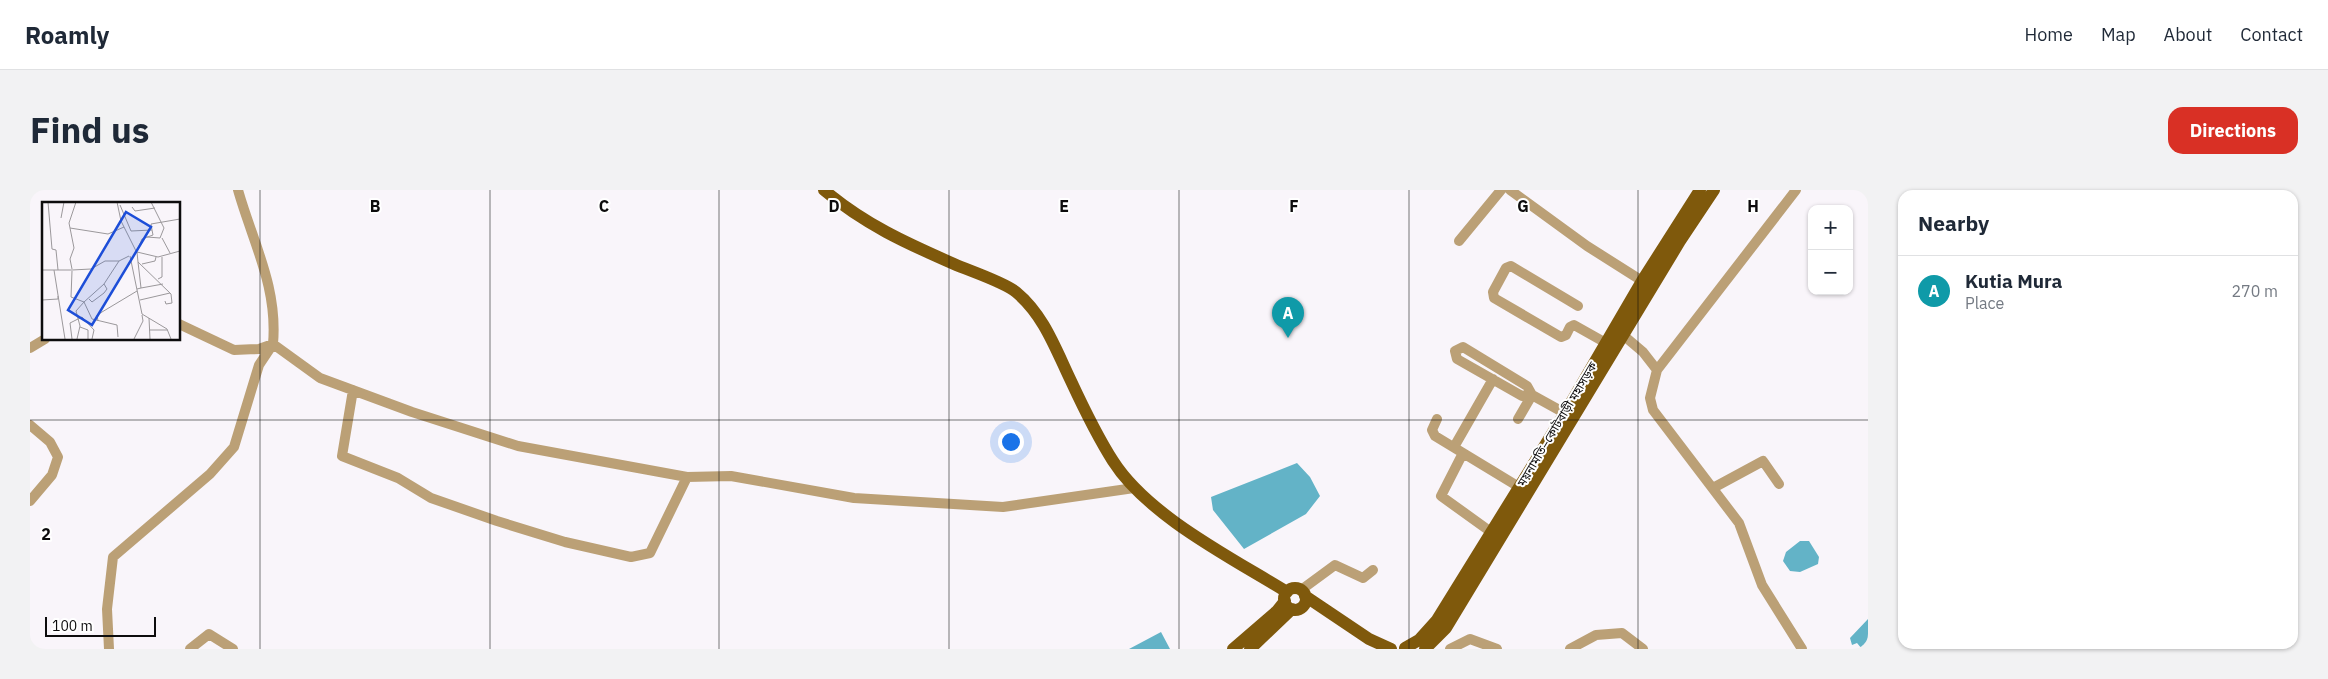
<!DOCTYPE html>
<html lang="en">
<head>
<meta charset="utf-8">
<style>
  body { margin:0; font-family:"IBM Plex Sans","Noto Sans Bengali",sans-serif; background:#f2f2f3; color:#1f2937 }
  .controls { position:absolute; right:15px; top:15px; display:grid; overflow:hidden; border-radius:10px; box-shadow:0 1px 4px #0004 }
  .controls button { width:45px; height:45px; display:grid; place-items:center; padding:0; border:0; border-bottom:1px solid #e0e1e3; background:#fff; color:#1f2937; font:25px sans-serif }
  .scale { position:absolute; left:15px; bottom:12px; width:111px; box-sizing:border-box; padding-left:5px; border:2px solid #0d0c0d; border-top:0; font-size:14px; line-height:18px; white-space:nowrap; color:#0d0c0d; -webkit-text-stroke:4px #fff; paint-order:stroke }
  .you { position:absolute; left:980px; top:251px; width:18px; height:18px; margin:-12px; border:4px solid #fff; border-radius:50%; background:#1a73e8; box-shadow:0 0 0 8px #1a73e833 }
  .badge { display:grid; place-items:center; width:32px; height:32px; border-radius:50%; background:#d93025; color:#fff; font-size:16px; font-weight:700 }
  .pin { position:absolute; translate:-50% -41px; filter:drop-shadow(0 1px 2px #0008) }
  .pin::after { content:''; position:absolute; top:26px; width:18px; height:15px; background:inherit; clip-path:polygon(0 0,100% 0,50% 100%) }
  .list { margin:0; padding:0; list-style:none }
  h2 { display:flex; justify-content:space-between; align-items:center; height:65px; margin:0; padding:0 20px; font-size:21px }
  h2 small { font-size:16px; font-weight:400; color:#747a83 }
  .list li { display:grid; grid-template-columns:32px 1fr auto; gap:15px; align-items:center; box-sizing:border-box; height:70px; padding:0 20px; border-top:1px solid #e0e1e3 }
  .list b { display:block; font-size:19px; white-space:nowrap }
  .list p { margin:0; font-size:16px; white-space:nowrap; color:#747a83 }
  .list em { font-size:16px; font-style:normal; color:#747a83 }
  .map { position:relative; flex:none; width:1838px; height:459px; overflow:hidden; border-radius:15px }
  header { display:flex; align-items:center; gap:30px; box-sizing:border-box; height:70px; padding:0 25px; background:#fff; border-bottom:1px solid #e0e1e3 }
  header strong { font-size:24px }
  nav { display:flex; gap:28px; margin-inline-start:auto; font-size:18px }
  .intro { display:flex; align-items:center; justify-content:space-between; box-sizing:border-box; height:120px; padding:0 30px }
  h1 { margin:0; font-size:35px }
  .button { padding:12px 22px; border-radius:15px; background:#d93025; color:#fff; font-size:18px; font-weight:700 }
  main { display:flex; gap:30px; padding:0 30px }
  aside { flex:1; background:#fff; border-radius:15px; box-shadow:0 1px 4px #0004 }
  .map>svg:first-child { display:block }
</style>
</head>
<body>
<header>
<strong>Roamly</strong>
<nav><a>Home</a><a>Map</a><a>About</a><a>Contact</a></nav>
</header>
<div class="intro"><h1>Find us</h1><a class="button">Directions</a></div>
<main>
<div class="map">
<svg width="1838" height="459" viewBox="0 0 1838 459">
  <rect width="100%" height="100%" fill="#f9f5fa"/>
  <path fill="#63b3c7" d="M 1267,273 L 1280,287 L 1290,306 L 1276,324 L 1214,359 L 1183,320 L 1181,307 Z
    M 1770,351 L 1779,351 L 1789,367 L 1788,374 L 1770,382 L 1760,381 L 1753,371 L 1756,362 Z
    M 1838,429 L 1838,459 L 1832,459 L 1827,453 L 1822,455 L 1820,448 Z
    M 1131,442 L 1140,459 L 1099,459 Z"/>
  <g fill="none" stroke-linecap="round" stroke-linejoin="round">
    <path stroke="#bba076" stroke-width="10" d="M 1480,0 L 1557,56 L 1617,94
      M 1766,0 L 1627,180 L 1620,208 L 1623,220 L 1709,333 L 1732,395 L 1772,459
      M 1429,51 L 1471,0
      M 1548,116 L 1481,76 L 1476,78 L 1463,102 L 1464,108 L 1531,147 L 1536,145 L 1540,137 L 1544,135 L 1576,153
      M 149,134 L 204,160 L 229,159 L 243,154 C 248,97 223,53 208,0
      M 1593,145 L 1613,162 L 1627,180
      M 0,158 L 15,149
      M 323,200 L 312,266 L 368,288 L 401,308 L 467,331 L 535,352 L 601,367 L 620,363 L 657,287
      M 1502,205 L 1492,206 L 1427,169 L 1425,161 L 1433,157 L 1497,196 L 1502,205 L 1540,226
      M 1407,229 L 1402,240 L 1405,246 L 1489,297
      M 1488,229 L 1502,205
      M 0,235 L 20,252 L 28,267 L 22,285 L 0,311
      M 1424,257 L 1463,189
      M 1433,263 L 1411,306 L 1461,342
      M 1683,298 L 1733,271 L 1749,294
      M 1271,400 L 1305,375 L 1333,388 L 1343,380
      M 79,459 L 77,419 L 83,367 L 180,284 L 204,257 L 229,175 L 243,154 L 290,188 L 382,222 L 488,256 L 657,287 L 701,286 L 824,308 L 973,317 L 1104,298
      M 160,459 L 179,444 L 203,459
      M 1420,459 L 1440,449 L 1467,459
      M 1540,459 L 1566,445 L 1592,443 L 1613,459"/>
    <path stroke="#7f590c" stroke-width="12" d="M 794,0 C 834,34 876,53 924,74 C 940,81 974,92 986,102 C 1014,125 1026,160 1041,191 C 1054,219 1067,246 1083,271 C 1118,326 1202,368 1257,402
      M1254 409a11 11 0 1 1 22 0a11 11 0 1 1-22 0Z
      M 1275,406 L 1339,449 L 1361,459
      M 1375,458 L 1389,450 L 1407,430 L 1535,223 L 1612,91 L 1670,0
      M 1203,459 L 1247,421 L 1255,411
      M 1220,459 L 1262,419
      M 1395,459 L 1416,438 L 1650,51 L 1684,0"/>
  </g>
  <path fill="none" stroke="#0d0c0d" stroke-width="1" stroke-opacity="0.55" d="M 230,0 L 230,459M 460,0 L 460,459M 689,0 L 689,459M 919,0 L 919,459M 1149,0 L 1149,459M 1379,0 L 1379,459M 1608,0 L 1608,459M 0,230 L 1838,230"/>
  <g text-anchor="middle" dominant-baseline="central" stroke-width="4" stroke-linejoin="round" paint-order="stroke">
    <g font-size="12" fill="#0d0c0d" stroke="#fff">
      <text transform="translate(1527 234) rotate(-59)">ময়নামতি–কোটবাড়ী মহাসড়ক</text>
    </g>
  </g>
  <g transform="translate(12 12)">
    <rect width="138" height="138" fill="#f9f5fa"/>
    <path fill="none" stroke="#9b989b" stroke-width="1" d="M 6,0 L 10,47 L 14,48 L 16,68M 75,0 L 79,19 L 94,49M 78,3 L 89,29 L 110,28 L 109,22 L 138,17M 90,5 L 93,9 L 113,6M 19,16 L 22,0M 28,26 L 66,32 L 82,25M 105,35 L 118,36 L 122,26 L 109,0M 120,36 L 128,51M 95,49 L 100,37 L 111,33 L 110,28M 95,50 L 96,60 L 129,92 L 130,101 L 124,102 L 123,99M 95,50 L 116,55 L 138,49M 88,54 L 100,112 L 125,127 L 129,137M 100,62 L 113,59 L 114,55M 30,67 L 28,57 L 32,46 L 27,21 L 34,0M 0,68 L 30,68M 12,68 L 23,137M 30,68 L 49,67 L 63,59 L 77,59 L 87,54M 30,69 L 29,95 L 42,100 L 34,109 L 38,124 L 35,137M 116,77 L 120,75 L 120,55M 99,86 L 121,82M 95,87 L 99,86 L 96,60M 47,97 L 50,100 L 62,91 L 65,87 L 62,82M 0,98 L 16,97 L 16,94M 98,98 L 128,91M 107,116 L 108,137M 56,119 L 55,113 L 95,89M 38,125 L 46,128 L 46,137M 107,128 L 125,128M 76,135 L 75,123 L 50,117 L 42,100 L 62,82 L 77,59M 30,137 L 28,121 L 40,115 L 52,128 L 50,137M 92,137 L 101,119 L 100,113"/>
    <path fill="#1d4ed8" fill-opacity="0.15" stroke="#1d4ed8" stroke-width="2.5" d="M 84,10 L 109,25 L 50,123 L 26,108 Z"/>
    <rect width="138" height="138" fill="none" stroke="#0d0c0d" stroke-width="2.5"/>
  </g>
  <g font-size="16" text-anchor="middle" font-weight="bold" fill="#0d0c0d" stroke="#fff" stroke-width="4" stroke-linejoin="round" paint-order="stroke">
    <text x="345" y="22">B</text>
    <text x="574" y="22">C</text>
    <text x="804" y="22">D</text>
    <text x="1034" y="22">E</text>
    <text x="1264" y="22">F</text>
    <text x="1493" y="22">G</text>
    <text x="1723" y="22">H</text>
    <text x="16" y="350">2</text>
  </g>
</svg>
<div class="controls">
<button>+</button>
<button>−</button>
</div>
<div class="scale">100 m</div>
<div class="you"></div>
<div class="pin badge" style="left:1258px;top:148px;background:#0f9aa8">A</div>
</div>
<aside>
<h2>Nearby<small></small></h2>
<ul class="list">
<li><span class="badge" style="background:#0f9aa8">A</span><div><b>Kutia Mura</b><p>Place</p></div><em>270 m</em></li>
</ul>
</aside>
</main>
</body>
</html>
